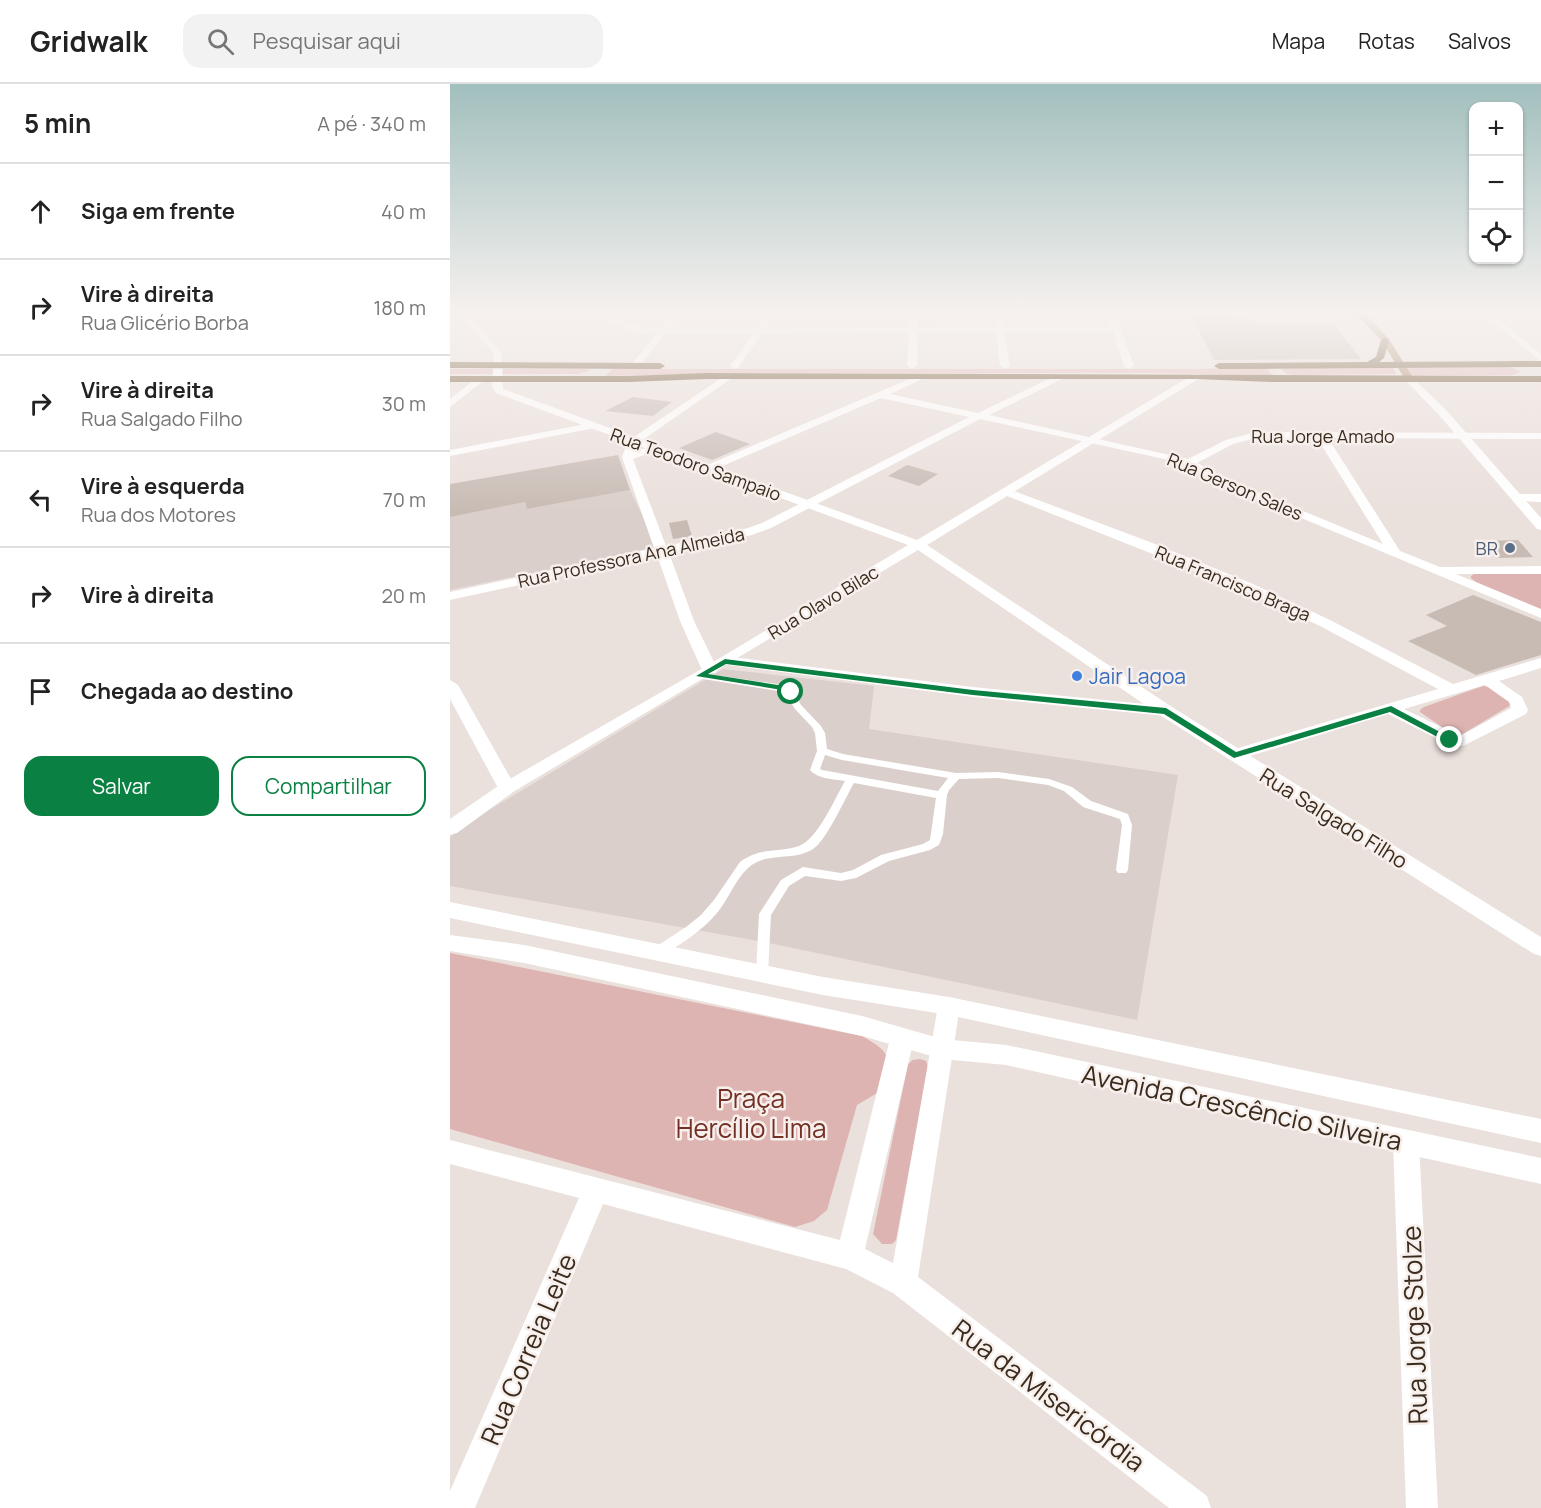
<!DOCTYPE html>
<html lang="pt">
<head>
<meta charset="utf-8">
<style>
  body { margin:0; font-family:Manrope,sans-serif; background:#f2f2f2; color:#222 }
  .controls { position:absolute; right:18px; top:18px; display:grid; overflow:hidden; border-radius:12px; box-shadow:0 2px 4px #0004 }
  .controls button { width:54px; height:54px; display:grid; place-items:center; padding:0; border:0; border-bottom:2px solid #e0e0e0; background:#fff; color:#222; font:30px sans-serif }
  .stop { position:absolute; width:18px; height:18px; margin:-14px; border:4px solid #0b8043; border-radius:50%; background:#fff }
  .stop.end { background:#0b8043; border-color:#fff; box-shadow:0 2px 6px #0008 }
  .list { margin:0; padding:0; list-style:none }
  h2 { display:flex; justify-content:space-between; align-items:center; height:78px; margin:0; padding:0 24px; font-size:26px }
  h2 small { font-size:20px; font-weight:400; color:#767676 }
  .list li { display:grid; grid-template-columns:39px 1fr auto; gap:18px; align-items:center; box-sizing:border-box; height:96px; padding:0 24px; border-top:2px solid #e0e0e0 }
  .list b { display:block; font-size:22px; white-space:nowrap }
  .list p { margin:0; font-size:20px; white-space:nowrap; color:#767676 }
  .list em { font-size:20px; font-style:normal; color:#767676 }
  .actions { display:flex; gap:12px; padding:18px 24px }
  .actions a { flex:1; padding:14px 0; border:2px solid #0b8043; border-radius:18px; text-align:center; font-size:21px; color:#0b8043 }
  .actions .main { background:#0b8043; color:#fff }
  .icon { flex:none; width:33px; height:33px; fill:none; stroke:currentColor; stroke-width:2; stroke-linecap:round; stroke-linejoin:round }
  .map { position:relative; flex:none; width:1091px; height:1424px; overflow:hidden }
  header { display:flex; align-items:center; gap:36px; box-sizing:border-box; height:84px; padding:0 30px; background:#fff; border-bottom:2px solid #e0e0e0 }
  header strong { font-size:28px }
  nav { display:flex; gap:33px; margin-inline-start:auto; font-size:21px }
  .search { width:420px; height:54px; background:#f2f2f2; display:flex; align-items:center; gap:15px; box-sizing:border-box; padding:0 21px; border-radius:18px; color:#767676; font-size:22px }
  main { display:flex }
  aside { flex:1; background:#fff }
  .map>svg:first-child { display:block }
</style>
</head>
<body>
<header>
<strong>Gridwalk</strong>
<div class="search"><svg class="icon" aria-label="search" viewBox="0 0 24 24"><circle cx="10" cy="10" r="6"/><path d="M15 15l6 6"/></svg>Pesquisar aqui</div>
<nav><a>Mapa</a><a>Rotas</a><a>Salvos</a></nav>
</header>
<main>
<aside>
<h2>5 min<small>A pé · 340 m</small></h2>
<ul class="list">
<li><svg class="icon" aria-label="ahead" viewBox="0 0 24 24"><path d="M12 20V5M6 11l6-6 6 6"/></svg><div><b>Siga em frente</b></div><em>40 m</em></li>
<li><svg class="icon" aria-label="right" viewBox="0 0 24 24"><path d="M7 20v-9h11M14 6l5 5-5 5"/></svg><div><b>Vire à direita</b><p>Rua Glicério Borba</p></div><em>180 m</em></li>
<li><svg class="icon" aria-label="right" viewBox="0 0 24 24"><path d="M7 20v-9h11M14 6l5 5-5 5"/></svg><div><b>Vire à direita</b><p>Rua Salgado Filho</p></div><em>30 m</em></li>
<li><svg class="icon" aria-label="left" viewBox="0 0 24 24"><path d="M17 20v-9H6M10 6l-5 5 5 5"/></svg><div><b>Vire à esquerda</b><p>Rua dos Motores</p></div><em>70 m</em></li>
<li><svg class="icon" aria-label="right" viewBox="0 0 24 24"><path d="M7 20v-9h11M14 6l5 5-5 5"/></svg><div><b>Vire à direita</b></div><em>20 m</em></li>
<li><svg class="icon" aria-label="arrive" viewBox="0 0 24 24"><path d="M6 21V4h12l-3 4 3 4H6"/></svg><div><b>Chegada ao destino</b></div></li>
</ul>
<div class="actions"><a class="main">Salvar</a><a>Compartilhar</a></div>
</aside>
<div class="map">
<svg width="1091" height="1424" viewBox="0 0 1091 1424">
  <rect width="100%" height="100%" fill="#eae0dc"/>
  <path fill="#dacfca" d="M 180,406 L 208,463 L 0,506 L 0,433 L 75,418 L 77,425 Z
    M 273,585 L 424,602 L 419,645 L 728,691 L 687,936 L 314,858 L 0,802 L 0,753 L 16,740 Z"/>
  <path fill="#deb4b2" d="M 942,282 L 946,290 L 843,291 L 835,289 L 832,285 Z
    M 954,282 L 1060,283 L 1072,288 L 1061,291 L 958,291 Z
    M 164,283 L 216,285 L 749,285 L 817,283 L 820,289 L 826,292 L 711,289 L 292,289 L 156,292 Z
    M 0,285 L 135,285 L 141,286 L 128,290 L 0,290 Z
    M 1024,490 L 1091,490 L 1091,526 L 1026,498 L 1021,494 L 1021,492 Z
    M 1033,602 L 1039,603 L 1062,617 L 1061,621 L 1011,651 L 999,648 L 970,628 L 970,626 L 974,623 Z
    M 0,869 L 412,952 C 442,969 440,972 434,1005 L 407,1021 L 377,1126 L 364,1137 L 345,1143 L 0,1045 Z
    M 470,975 L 476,977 L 478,983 L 446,1156 L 442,1160 L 432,1160 L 423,1150 L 458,980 L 463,976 Z"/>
  <path fill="#c8bbb4" d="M 740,229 L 764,229 L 780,235 L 800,235 L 803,239 L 883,239 L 911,275 L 764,276 Z
    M 183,313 L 222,318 L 203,332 L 155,327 Z
    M 266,348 L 300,360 L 262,376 L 229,364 Z
    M 168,371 L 180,406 L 77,425 L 75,418 L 0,433 L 0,400 Z
    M 457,381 L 461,382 L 488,390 L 469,402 L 438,392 Z
    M 237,436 L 242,452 L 223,455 L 219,439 Z
    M 1068,456 L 1083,473 L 1048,474 L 1034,457 Z
    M 1023,511 L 1091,538 L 1091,571 L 1026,591 L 958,557 L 997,542 L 976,531 Z"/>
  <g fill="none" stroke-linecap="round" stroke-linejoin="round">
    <path fill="#fff" fill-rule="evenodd" d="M 250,589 L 334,601 L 343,606 L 351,621 L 371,642 L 375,649 L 377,665 L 393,670 L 506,689 L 548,688 L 599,695 L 622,703 L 641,717 L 678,730 L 682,741 L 678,786 L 676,789 L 668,789 L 666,786 L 672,741 L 670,735 L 633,723 L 614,707 L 598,701 L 548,694 L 509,695 L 499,706 L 497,711 L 493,750 L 489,761 L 480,766 L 439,777 L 406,794 L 391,797 L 355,792 L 339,802 L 321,831 L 318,889 L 316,893 L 312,894 L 308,893 L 306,889 L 309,830 L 331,796 L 353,783 L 391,789 L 403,786 L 431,771 L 473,760 L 480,756 L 486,714 L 404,699 C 395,714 377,756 363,765 C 343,778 316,767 298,784 C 285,796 278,816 267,829 C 252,847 232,859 212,872 L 208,873 L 204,872 L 202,868 L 204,864 L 236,843 L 251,831 L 264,816 L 290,778 C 310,763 327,769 349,762 C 368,755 385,714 395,697 C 383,695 368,695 360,686 L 367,667 L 365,649 L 362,643 L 345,625 L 334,608 L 247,594 L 245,592 L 247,590 ZM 375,671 L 392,676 L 498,694 L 488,707 L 372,686 L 370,685 Z"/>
    <path fill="#fff" fill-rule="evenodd" d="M 142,229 L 154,229 L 191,244 L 211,244 L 224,229 L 232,229 L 220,244 L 307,244 L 318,229 L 326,229 L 316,244 L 545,243 L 543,229 L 551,229 L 553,243 L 661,243 L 657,229 L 665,229 L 684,282 L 679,285 L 674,282 L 663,248 L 554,248 L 560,282 L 555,285 L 550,282 L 546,248 L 312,249 L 288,284 L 285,285 L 280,282 L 304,249 L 216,249 L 188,284 L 185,285 L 180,282 L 207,249 L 187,249 Z
      M 392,229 L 467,229 L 468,230 L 464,232 L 396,231 Z
      M 1031,229 L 1091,230 L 1091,234 L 1047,234 L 1091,270 L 1091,277 Z
      M 279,289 L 282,290 L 282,294 L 188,359 L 185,367 L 205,362 L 210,365 L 183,375 L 216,462 L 298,444 L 312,439 L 519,333 L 431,314 L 263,386 L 255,386 L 255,382 L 471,290 L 479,292 L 440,310 L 528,329 L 611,289 L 616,292 L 614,294 L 539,331 L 738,375 L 776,356 L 806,348 L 1091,349 L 1091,355 L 878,354 L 950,467 L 990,483 L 1091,482 L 1091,490 L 1006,490 L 1091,525 L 1091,534 L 777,403 L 735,381 L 719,376 L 530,335 L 321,444 L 302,451 L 219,469 L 244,537 L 268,586 L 265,589 L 255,589 L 252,586 L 230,537 L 207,471 L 0,516 L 0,508 L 204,464 L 172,373 L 178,357 ZM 806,354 L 867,354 L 933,460 L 785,399 L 747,379 L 783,360 Z
      M 141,339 L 146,342 L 145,344 L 0,372 L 0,366 Z
      M 556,404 L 700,458 L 803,500 L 880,536 L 1003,600 L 1091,574 L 1091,584 L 1049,597 L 1072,613 L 1078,626 L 1076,630 L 1013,662 L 1000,661 L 938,630 L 790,675 L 778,675 L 775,671 L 778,667 L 988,605 L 870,542 L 793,506 L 552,410 L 552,406 ZM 1035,601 L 1059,618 L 1061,624 L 1010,652 L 954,625 Z
      M 1068,410 L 1091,410 L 1091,418 L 1064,417 L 1062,414 Z
      M 275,572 L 523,603 L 716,622 L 724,627 L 716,632 L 523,613 L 270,580 L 267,577 Z
      M 0,596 L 8,601 L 66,704 L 63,708 L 51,708 L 48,704 L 0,615 Z
      M 499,913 L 507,915 L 510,922 L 468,1193 L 757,1412 L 761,1424 L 719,1424 L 443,1209 L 396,1185 L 153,1120 L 25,1424 L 0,1424 L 0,1407 L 129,1114 L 0,1080 L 0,1056 L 390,1156 L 440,955 L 444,948 L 452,945 L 460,948 L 464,955 L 415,1165 L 443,1179 L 488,922 L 491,915 Z
      M 956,1047 L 965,1050 L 969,1059 L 988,1424 L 956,1424 L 943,1059 L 947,1050 Z"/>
    <path fill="#fff" fill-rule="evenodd" d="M 10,229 L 18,229 L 52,270 L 53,305 L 467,456 L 744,290 L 750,290 L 750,294 L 477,461 L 722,623 L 1091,853 L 1091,872 L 1084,870 L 710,631 L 468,466 L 63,708 L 7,749 L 0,751 L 0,735 L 51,700 L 255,583 L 458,461 L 46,309 L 42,302 L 44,270 Z
      M 460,229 L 468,229 L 467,282 L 462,285 L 457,282 Z
      M 28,293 L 36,295 L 0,323 L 0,315 Z
      M 956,293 L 962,293 L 997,327 L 1091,434 L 1091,446 L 1087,445 L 989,331 L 956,297 Z
      M 0,818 L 373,893 L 499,913 L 1091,1035 L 1091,1059 L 499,931 L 373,911 L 0,834 Z
      M 0,851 L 74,861 L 412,932 L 492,955 L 556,961 L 1091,1074 L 1091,1100 L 556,981 L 492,975 L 412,952 L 74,879 L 0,867 Z"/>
    <path fill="#a4815c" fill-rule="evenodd" d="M 905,229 L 914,229 L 938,254 L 964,295 L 962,297 L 956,297 L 932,257 Z"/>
    <path fill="#694c26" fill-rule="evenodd" d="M 935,253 L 939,256 L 934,274 L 929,278 L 1091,277 L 1091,283 L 769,285 L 764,282 L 769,279 L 917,278 L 926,273 L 931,256 Z
      M 0,278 L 210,279 L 215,282 L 210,285 L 0,284 Z
      M 256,289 L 1091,292 L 1091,298 L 821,298 L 747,295 L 256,295 L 178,298 L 0,298 L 0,292 L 178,292 Z"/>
  </g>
  <linearGradient id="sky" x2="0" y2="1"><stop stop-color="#a1bfbd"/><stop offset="0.53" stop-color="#f6f1ef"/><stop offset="1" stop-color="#f6f1ef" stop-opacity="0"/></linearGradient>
  <rect width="1091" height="429" fill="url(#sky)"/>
  <path fill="#0b8043" d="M 275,575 L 523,606 L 716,624 L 786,668 L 941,622 L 1005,656 L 997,658 L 940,628 L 784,674 L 714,630 L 523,611 L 276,580 L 258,590 L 334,602 L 345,608 L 341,610 L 332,606 L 246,592 Z"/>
  <circle fill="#5c6f8a" stroke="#f7efec" stroke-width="2" cx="1060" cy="464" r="6"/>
  <circle fill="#3f7fe0" stroke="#f7efec" stroke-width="2" cx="627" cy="592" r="6"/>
  <g text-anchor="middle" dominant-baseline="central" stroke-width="5" stroke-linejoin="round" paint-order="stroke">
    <g font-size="18" fill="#3a2b1d" stroke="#f7efec">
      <text x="873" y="352">Rua Jorge Amado</text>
      <text transform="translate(246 380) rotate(20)">Rua Teodoro Sampaio</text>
      <text transform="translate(785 402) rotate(23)">Rua Gerson Sales</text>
      <text transform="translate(181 473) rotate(-12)">Rua Professora Ana Almeida</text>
      <text transform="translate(783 499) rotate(23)">Rua Francisco Braga</text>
      <text transform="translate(373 518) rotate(-31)">Rua Olavo Bilac</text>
    </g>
    <g font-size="18" fill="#4e5e75" stroke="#f7efec" text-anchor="end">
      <text x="1048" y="464">BR</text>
    </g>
    <g font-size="21" fill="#366cbe" stroke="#f7efec" text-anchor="start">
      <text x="639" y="592">Jair Lagoa</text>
    </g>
    <g font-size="21" fill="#3a2b1d" stroke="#f7efec">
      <text transform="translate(884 734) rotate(32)">Rua Salgado Filho</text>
    </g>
    <g font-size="26" fill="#743024" stroke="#f7efec">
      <text x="301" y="1014">Praça<tspan x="301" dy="30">Hercílio Lima</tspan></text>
    </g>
    <g font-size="26" fill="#3a2b1d" stroke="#f7efec">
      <text transform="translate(792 1023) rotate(12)">Avenida Crescêncio Silveira</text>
      <text transform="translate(964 1241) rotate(-92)">Rua Jorge Stolze</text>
      <text transform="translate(78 1265) rotate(-67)">Rua Correia Leite</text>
      <text transform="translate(599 1311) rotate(37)">Rua da Misericórdia</text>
    </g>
  </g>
</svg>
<div class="controls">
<button>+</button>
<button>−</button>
<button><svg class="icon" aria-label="locate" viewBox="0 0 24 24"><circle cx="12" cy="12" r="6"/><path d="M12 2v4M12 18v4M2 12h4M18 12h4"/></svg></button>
</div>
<div class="stop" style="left:341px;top:608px"></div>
<div class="stop end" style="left:1000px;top:656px"></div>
</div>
</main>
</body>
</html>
